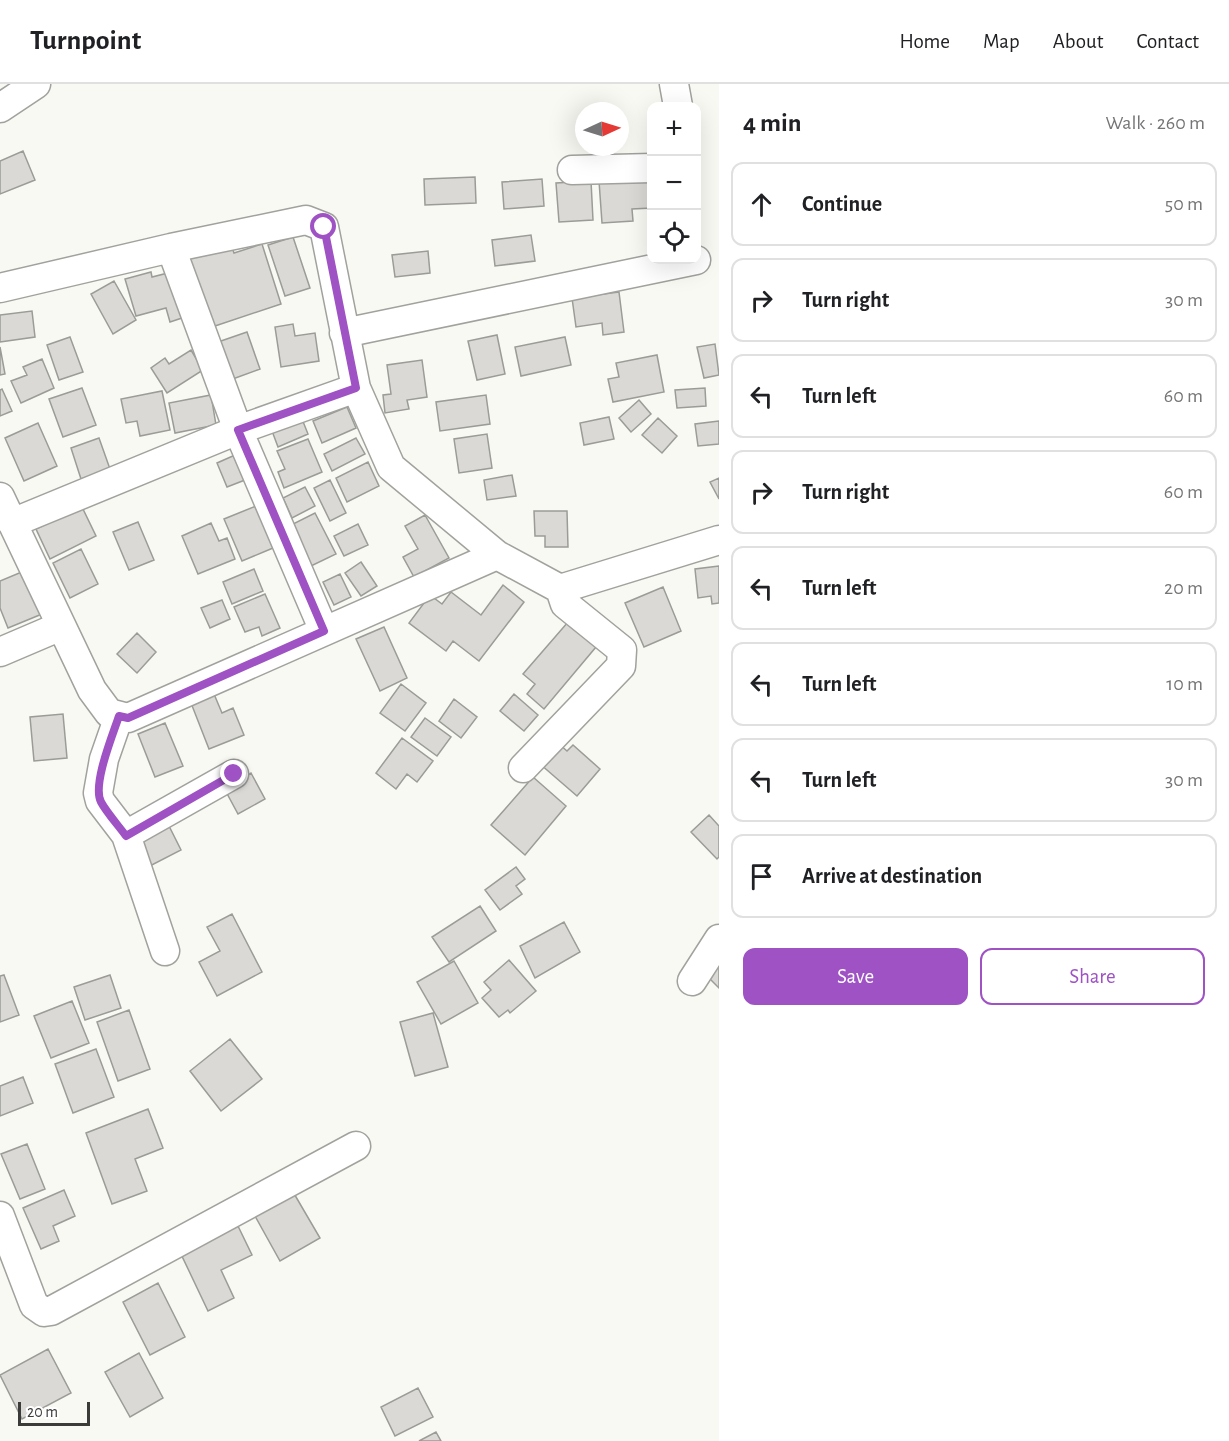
<!DOCTYPE html>
<html lang="en">
<head>
<meta charset="utf-8">
<style>
  body { margin:0; font-family:"Alegreya Sans",sans-serif; background:#f2f2f2; color:#202124 }
  .controls { position:absolute; right:18px; top:18px; display:grid; overflow:hidden; border-radius:12px; box-shadow:0 6px 24px #0002 }
  .controls button { width:54px; height:54px; display:grid; place-items:center; padding:0; border:0; border-bottom:2px solid #e0e0e0; background:#fff; color:#202124; font:30px sans-serif }
  .compass { position:absolute; left:575px; top:18px; width:54px; height:54px; border-radius:50%; background:#fff; box-shadow:0 6px 24px #0002; rotate:86deg }
  .scale { position:absolute; left:18px; bottom:15px; width:72px; box-sizing:border-box; padding-left:6px; border:3px solid #3b3b3a; border-top:0; font-size:16px; line-height:21px; white-space:nowrap; color:#3b3b3a; -webkit-text-stroke:4px #fff; paint-order:stroke }
  .stop { position:absolute; width:18px; height:18px; margin:-14px; border:4px solid #9e52c4; border-radius:50%; background:#fff }
  .stop.end { background:#9e52c4; border-color:#fff; box-shadow:0 2px 6px #0008 }
  .list { margin:0; padding:0; list-style:none }
  h2 { display:flex; justify-content:space-between; align-items:center; height:78px; margin:0; padding:0 24px; font-size:26px }
  h2 small { font-size:20px; font-weight:400; color:#757577 }
  .list li { display:grid; grid-template-columns:39px 1fr auto; gap:18px; align-items:center; box-sizing:border-box; height:84px; margin:0 12px 12px; padding:0 12px; border:2px solid #e0e0e0; border-radius:12px }
  .list b { display:block; font-size:22px; white-space:nowrap }
  .list em { font-size:20px; font-style:normal; color:#757577 }
  .actions { display:flex; gap:12px; padding:18px 24px }
  .actions a { flex:1; padding:14px 0; border:2px solid #9e52c4; border-radius:12px; text-align:center; font-size:21px; color:#9e52c4 }
  .actions .main { background:#9e52c4; color:#fff }
  .icon { flex:none; width:33px; height:33px; fill:none; stroke:currentColor; stroke-width:2; stroke-linecap:round; stroke-linejoin:round }
  .map { position:relative; flex:none; width:719px; height:1357px; overflow:hidden }
  header { display:flex; align-items:center; gap:36px; box-sizing:border-box; height:84px; padding:0 30px; background:#fff; border-bottom:2px solid #e0e0e0 }
  header strong { font-size:28px }
  nav { display:flex; gap:33px; margin-inline-start:auto; font-size:21px }
  main { display:flex }
  aside { flex:1; background:#fff }
  .map>svg:first-child { display:block }
</style>
</head>
<body>
<header>
<strong>Turnpoint</strong>
<nav><a>Home</a><a>Map</a><a>About</a><a>Contact</a></nav>
</header>
<main>
<div class="map">
<svg width="719" height="1357" viewBox="0 0 719 1357">
  <rect width="100%" height="100%" fill="#f9f9f4"/>
  <path fill="#dad9d5" stroke="#9b9b97" stroke-width="1.5" d="M 23,67 L 35,96 L 0,110 L 0,77 Z
    M 475,93 L 476,119 L 425,121 L 424,95 Z
    M 652,93 L 652,124 L 632,125 L 633,137 L 602,139 L 599,97 Z
    M 542,95 L 544,122 L 504,125 L 502,98 Z
    M 591,97 L 593,136 L 559,138 L 556,99 Z
    M 531,151 L 535,177 L 495,182 L 492,156 Z
    M 293,153 L 310,204 L 285,212 L 268,161 Z
    M 229,155 L 234,169 L 262,160 L 281,220 L 212,243 L 188,169 Z
    M 428,167 L 430,189 L 395,193 L 392,171 Z
    M 151,188 L 152,193 L 168,189 L 188,232 L 170,238 L 166,224 L 136,232 L 125,195 Z
    M 114,197 L 136,236 L 113,250 L 91,210 Z
    M 619,208 L 624,248 L 603,251 L 602,239 L 576,243 L 572,214 Z
    M 32,227 L 35,253 L 0,258 L 0,231 Z
    M 293,240 L 295,252 L 315,249 L 319,277 L 281,283 L 275,243 Z
    M 247,248 L 260,285 L 230,296 L 218,258 Z
    M 497,251 L 505,290 L 477,296 L 468,257 Z
    M 70,253 L 83,288 L 59,296 L 47,261 Z
    M 565,253 L 571,281 L 521,292 L 515,263 Z
    M 715,260 L 719,291 L 704,294 L 697,263 Z
    M 0,263 L 5,290 L 0,291 Z
    M 191,266 L 203,286 L 167,309 L 151,284 L 165,274 L 169,280 Z
    M 657,271 L 664,308 L 613,318 L 608,295 L 619,293 L 616,279 Z
    M 42,275 L 54,304 L 21,319 L 11,297 L 27,291 L 23,283 Z
    M 422,276 L 427,313 L 407,316 L 409,325 L 385,329 L 383,311 L 391,310 L 387,281 Z
    M 82,304 L 96,341 L 63,353 L 49,315 Z
    M 705,304 L 706,322 L 677,324 L 675,306 Z
    M 2,305 L 12,327 L 0,332 L 0,306 Z
    M 162,307 L 170,346 L 140,352 L 137,337 L 126,339 L 121,315 Z
    M 211,311 L 216,341 L 175,349 L 169,319 Z
    M 486,311 L 490,340 L 440,347 L 436,318 Z
    M 639,316 L 651,330 L 631,348 L 619,334 Z
    M 347,323 L 356,344 L 322,359 L 313,337 Z
    M 609,333 L 614,355 L 584,361 L 580,339 Z
    M 658,334 L 677,352 L 662,369 L 642,351 Z
    M 302,335 L 308,350 L 278,363 L 272,347 Z
    M 719,337 L 719,360 L 698,362 L 695,340 Z
    M 38,339 L 57,382 L 24,397 L 5,354 Z
    M 487,350 L 492,384 L 459,389 L 454,355 Z
    M 99,354 L 110,385 L 81,395 L 71,364 Z
    M 356,354 L 365,370 L 332,387 L 324,370 Z
    M 308,355 L 322,388 L 284,404 L 278,388 L 285,385 L 277,367 Z
    M 235,371 L 245,396 L 227,403 L 217,379 Z
    M 368,378 L 379,402 L 347,418 L 336,394 Z
    M 512,391 L 516,412 L 487,416 L 484,396 Z
    M 719,394 L 719,415 L 710,398 Z
    M 330,396 L 346,429 L 330,437 L 314,404 Z
    M 305,403 L 315,422 L 292,434 L 283,414 Z
    M 256,422 L 273,464 L 242,477 L 224,435 Z
    M 82,423 L 96,452 L 50,475 L 36,445 Z
    M 534,427 L 567,427 L 568,463 L 545,463 L 545,452 L 535,452 Z
    M 315,429 L 336,470 L 311,482 L 291,441 Z
    M 425,431 L 449,474 L 414,493 L 403,473 L 418,465 L 405,442 Z
    M 138,438 L 154,476 L 129,486 L 113,448 Z
    M 211,439 L 219,457 L 227,454 L 235,475 L 198,490 L 182,452 Z
    M 358,440 L 368,461 L 344,472 L 334,452 Z
    M 81,465 L 98,500 L 70,514 L 53,479 Z
    M 361,478 L 377,502 L 361,512 L 345,489 Z
    M 719,482 L 719,519 L 712,520 L 711,512 L 698,514 L 695,485 Z
    M 254,485 L 263,507 L 232,520 L 223,498 Z
    M 24,487 L 42,530 L 8,544 L 0,524 L 0,497 Z
    M 340,490 L 351,513 L 334,521 L 323,498 Z
    M 503,501 L 524,518 L 479,577 L 453,557 L 446,567 L 409,539 L 430,511 L 442,520 L 451,508 L 481,531 Z
    M 663,503 L 681,547 L 644,563 L 625,519 Z
    M 265,510 L 280,544 L 262,552 L 259,543 L 245,548 L 234,523 Z
    M 222,516 L 230,535 L 210,544 L 201,524 Z
    M 568,538 L 596,563 L 544,625 L 527,610 L 535,600 L 523,590 Z
    M 384,543 L 407,594 L 380,607 L 356,555 Z
    M 137,549 L 156,568 L 137,589 L 117,570 Z
    M 401,600 L 426,619 L 405,647 L 380,629 Z
    M 214,610 L 222,629 L 233,624 L 244,651 L 209,665 L 191,619 Z
    M 514,610 L 538,631 L 524,647 L 500,627 Z
    M 454,615 L 477,633 L 461,654 L 439,637 Z
    M 63,630 L 67,674 L 34,677 L 30,633 Z
    M 425,634 L 451,653 L 437,672 L 411,653 Z
    M 165,639 L 183,682 L 155,693 L 138,650 Z
    M 402,654 L 433,677 L 417,698 L 407,690 L 396,705 L 376,689 Z
    M 558,659 L 567,667 L 573,661 L 600,685 L 577,712 L 540,680 Z
    M 251,689 L 265,715 L 238,730 L 224,704 Z
    M 533,693 L 566,722 L 525,771 L 491,741 Z
    M 709,731 L 719,742 L 719,773 L 717,775 L 691,748 Z
    M 164,732 L 181,766 L 146,784 L 128,751 Z
    M 516,783 L 525,795 L 516,802 L 522,810 L 500,826 L 485,806 Z
    M 480,822 L 496,847 L 449,878 L 432,853 Z
    M 232,830 L 262,888 L 217,912 L 199,878 L 220,867 L 207,843 Z
    M 564,838 L 580,868 L 535,894 L 520,862 Z
    M 719,871 L 719,904 L 702,887 Z
    M 509,876 L 536,907 L 510,929 L 508,926 L 499,933 L 482,914 L 491,906 L 484,898 Z
    M 454,877 L 478,919 L 441,940 L 417,898 Z
    M 4,891 L 19,931 L 0,938 L 0,892 Z
    M 110,891 L 121,924 L 85,936 L 74,903 Z
    M 72,917 L 89,959 L 51,974 L 34,932 Z
    M 129,926 L 150,985 L 118,997 L 97,938 Z
    M 433,929 L 448,983 L 415,992 L 400,938 Z
    M 230,955 L 262,995 L 221,1027 L 190,987 Z
    M 96,965 L 114,1013 L 73,1029 L 55,980 Z
    M 23,993 L 33,1019 L 0,1032 L 0,1002 Z
    M 148,1025 L 163,1064 L 135,1075 L 147,1107 L 112,1120 L 86,1049 Z
    M 27,1060 L 45,1105 L 20,1115 L 1,1070 Z
    M 289,1101 L 320,1154 L 280,1177 L 250,1123 Z
    M 64,1106 L 75,1132 L 53,1142 L 59,1157 L 41,1165 L 23,1124 Z
    M 237,1140 L 252,1171 L 221,1186 L 234,1214 L 208,1227 L 180,1168 Z
    M 158,1199 L 185,1253 L 150,1271 L 123,1218 Z
    M 48,1265 L 71,1309 L 22,1335 L 0,1291 Z
    M 139,1269 L 163,1314 L 130,1333 L 105,1288 Z
    M 418,1304 L 433,1333 L 395,1352 L 381,1323 Z
    M 436,1348 L 441,1357 L 419,1357 Z"/>
  <g fill="none" stroke-linecap="round" stroke-linejoin="round">
    <g stroke="#a1a19d" stroke-width="31">
      <path id="street" d="M 674,0 L 678,22
        M 0,24 L 36,0
        M 572,86 L 652,84
        M 171,164 L 238,346 L 324,547
        M 0,204 L 171,164 L 306,136 L 324,143 L 356,304 L 391,383 L 497,471 L 560,505 L 719,456
        M 344,249 L 696,176
        M 0,413 L 92,606 L 109,629 L 128,634 L 497,471
        M 12,439 L 238,346 L 356,304
        M 0,568 L 61,542
        M 119,632 L 104,675 L 98,709 L 100,717 L 126,751 L 165,867
        M 523,684 L 621,582 L 622,566 L 565,520 L 560,505
        M 126,751 L 234,690
        M 692,897 L 719,855
        M 0,1132 L 34,1221 L 44,1228 L 51,1227 L 356,1062"/>
    </g>
    <use href="#street" stroke="#fff" stroke-width="28"/>
  </g>
  <g fill="none" stroke-linecap="round" stroke-linejoin="round">
    <path stroke="#9e52c4" stroke-width="8" d="M 234,690 L 126,752 C 118,741 107,729 101,718 C 92,701 113,650 119,632 L 128,634 L 324,547 L 238,346 L 356,304 L 324,143"/>
  </g>
</svg>
<div class="controls">
<button>+</button>
<button>−</button>
<button><svg class="icon" aria-label="locate" viewBox="0 0 24 24"><circle cx="12" cy="12" r="6"/><path d="M12 2v4M12 18v4M2 12h4M18 12h4"/></svg></button>
</div>
<svg class="compass" viewBox="-18 -18 36 36"><path d="M0-13l5 13h-10z" fill="#e53935"/><path d="M0 13l5-13h-10z" fill="#757577"/></svg>
<div class="scale">20 m</div>
<div class="stop" style="left:324px;top:143px"></div>
<div class="stop end" style="left:234px;top:690px"></div>
</div>
<aside>
<h2>4 min<small>Walk · 260 m</small></h2>
<ul class="list">
<li><svg class="icon" aria-label="ahead" viewBox="0 0 24 24"><path d="M12 20V5M6 11l6-6 6 6"/></svg><div><b>Continue</b></div><em>50 m</em></li>
<li><svg class="icon" aria-label="right" viewBox="0 0 24 24"><path d="M7 20v-9h11M14 6l5 5-5 5"/></svg><div><b>Turn right</b></div><em>30 m</em></li>
<li><svg class="icon" aria-label="left" viewBox="0 0 24 24"><path d="M17 20v-9H6M10 6l-5 5 5 5"/></svg><div><b>Turn left</b></div><em>60 m</em></li>
<li><svg class="icon" aria-label="right" viewBox="0 0 24 24"><path d="M7 20v-9h11M14 6l5 5-5 5"/></svg><div><b>Turn right</b></div><em>60 m</em></li>
<li><svg class="icon" aria-label="left" viewBox="0 0 24 24"><path d="M17 20v-9H6M10 6l-5 5 5 5"/></svg><div><b>Turn left</b></div><em>20 m</em></li>
<li><svg class="icon" aria-label="left" viewBox="0 0 24 24"><path d="M17 20v-9H6M10 6l-5 5 5 5"/></svg><div><b>Turn left</b></div><em>10 m</em></li>
<li><svg class="icon" aria-label="left" viewBox="0 0 24 24"><path d="M17 20v-9H6M10 6l-5 5 5 5"/></svg><div><b>Turn left</b></div><em>30 m</em></li>
<li><svg class="icon" aria-label="arrive" viewBox="0 0 24 24"><path d="M6 21V4h12l-3 4 3 4H6"/></svg><div><b>Arrive at destination</b></div></li>
</ul>
<div class="actions"><a class="main">Save</a><a>Share</a></div>
</aside>
</main>
</body>
</html>
